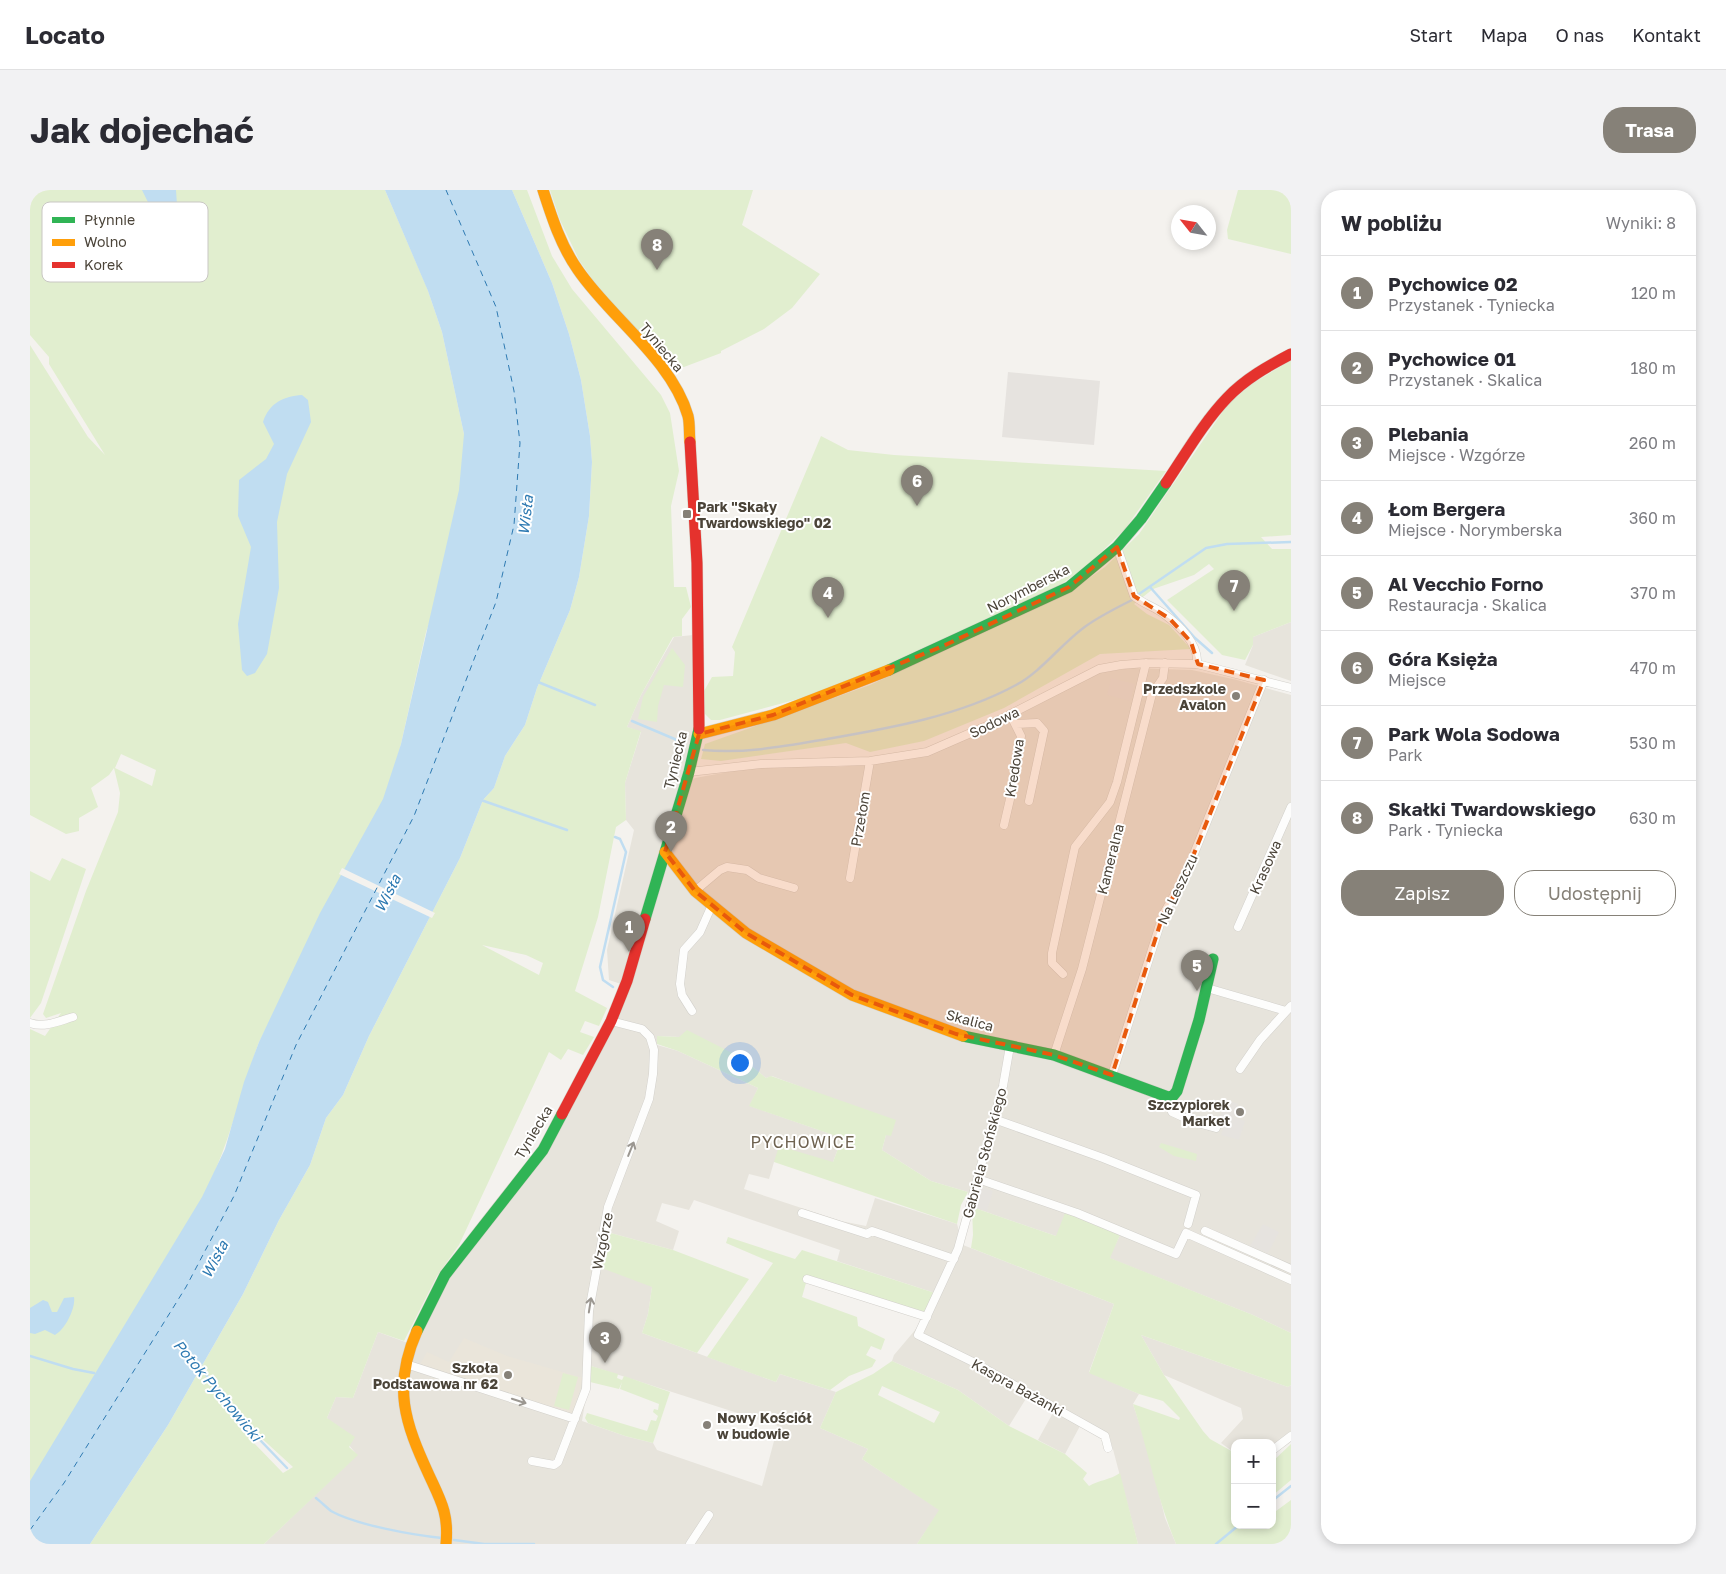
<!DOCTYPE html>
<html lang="pl">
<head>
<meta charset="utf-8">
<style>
  body { margin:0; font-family:"Golos Text",sans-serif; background:#f2f2f3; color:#2b2b33 }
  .controls { position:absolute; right:15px; bottom:15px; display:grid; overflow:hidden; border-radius:10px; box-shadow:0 2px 8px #0003 }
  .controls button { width:45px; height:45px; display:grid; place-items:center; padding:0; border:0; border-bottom:1px solid #e1e1e2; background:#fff; color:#2b2b33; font:25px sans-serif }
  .compass { position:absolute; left:1141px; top:15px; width:45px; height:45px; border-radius:50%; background:#fff; box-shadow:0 2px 8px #0003; rotate:301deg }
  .you { position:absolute; left:709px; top:872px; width:18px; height:18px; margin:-12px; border:4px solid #fff; border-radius:50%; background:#1a73e8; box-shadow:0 0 0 8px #1a73e833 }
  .badge { display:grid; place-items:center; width:32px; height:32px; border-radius:50%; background:#868178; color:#fff; font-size:16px; font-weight:700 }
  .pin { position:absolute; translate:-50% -41px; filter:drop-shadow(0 1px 2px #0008) }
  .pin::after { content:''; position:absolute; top:26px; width:18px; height:15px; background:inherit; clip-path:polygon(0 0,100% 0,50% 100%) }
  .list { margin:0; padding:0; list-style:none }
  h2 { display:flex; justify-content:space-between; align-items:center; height:65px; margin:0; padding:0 20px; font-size:21px }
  h2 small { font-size:16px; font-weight:400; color:#7c7c81 }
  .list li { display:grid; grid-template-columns:32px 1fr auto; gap:15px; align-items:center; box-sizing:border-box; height:75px; padding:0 20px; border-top:1px solid #e1e1e2 }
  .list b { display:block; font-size:19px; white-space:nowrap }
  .list p { margin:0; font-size:16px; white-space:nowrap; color:#7c7c81 }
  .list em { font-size:16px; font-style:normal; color:#7c7c81 }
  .actions { display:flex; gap:10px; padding:15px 20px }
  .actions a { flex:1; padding:11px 0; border:1px solid #868178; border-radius:20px; text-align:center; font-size:18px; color:#868178 }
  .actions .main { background:#868178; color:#fff }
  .map { position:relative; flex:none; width:1261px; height:1354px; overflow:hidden; border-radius:20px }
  header { display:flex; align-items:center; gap:30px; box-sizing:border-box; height:70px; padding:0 25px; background:#fff; border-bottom:1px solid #e1e1e2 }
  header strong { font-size:24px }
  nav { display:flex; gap:28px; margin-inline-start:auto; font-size:18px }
  .intro { display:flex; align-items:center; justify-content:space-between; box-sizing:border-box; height:120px; padding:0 30px }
  h1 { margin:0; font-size:35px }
  .button { padding:12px 22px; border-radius:20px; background:#868178; color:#fff; font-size:18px; font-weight:700 }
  main { display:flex; gap:30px; padding:0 30px }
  aside { flex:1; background:#fff; border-radius:20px; box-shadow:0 2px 8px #0003 }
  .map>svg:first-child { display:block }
</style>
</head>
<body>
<header>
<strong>Locato</strong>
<nav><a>Start</a><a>Mapa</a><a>O nas</a><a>Kontakt</a></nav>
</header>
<div class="intro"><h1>Jak dojechać</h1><a class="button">Trasa</a></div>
<main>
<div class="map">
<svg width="1261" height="1354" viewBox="0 0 1261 1354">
  <rect width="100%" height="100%" fill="#f4f2ee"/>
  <path fill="#e7e4dc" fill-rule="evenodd" d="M 1261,432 L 1261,491 L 1215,475 L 1223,455 L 1223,447 Z
    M 663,445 L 663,546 L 647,609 L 591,794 L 579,790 L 577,760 L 604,640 L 596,630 L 595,593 L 611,542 L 597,537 L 611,505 L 644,447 Z
    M 1102,478 L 1162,480 L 1207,490 L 1261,505 L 1261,1143 L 1223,1125 L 1079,1068 L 1090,1045 L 1026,1046 L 942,1017 L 938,1002 L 901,991 L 852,960 L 856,945 L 798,907 L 742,886 L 736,888 L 712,868 L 650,847 L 628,846 L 627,855 L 648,861 L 728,898 L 720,916 L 812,948 L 803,972 L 744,972 L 739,989 L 719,984 L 714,999 L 811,1031 L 836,1036 L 845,1008 L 927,1034 L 933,1055 L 1084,1114 L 1059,1182 L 1109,1204 L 1103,1214 L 1119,1263 L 1135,1328 L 1146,1354 L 1108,1354 L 1080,1248 L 1071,1247 L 1050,1236 L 1035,1264 L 1008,1250 L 1024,1221 L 997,1207 L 979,1236 L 928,1200 L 862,1171 L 864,1165 L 886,1139 L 905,1103 L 807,1071 L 810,1060 L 664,1010 L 659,1020 L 632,1013 L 626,1031 L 649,1041 L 643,1060 L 577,1042 L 622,1097 L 618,1124 L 612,1143 L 746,1192 L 750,1184 L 806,1202 L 790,1238 L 838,1259 L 832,1269 L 910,1320 L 887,1354 L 421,1354 L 423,1341 L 380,1230 L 377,1205 L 381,1173 L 390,1144 L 404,1112 L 424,1079 L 506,976 L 529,941 L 590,821 L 661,591 L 665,588 L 726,577 L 810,577 L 897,566 L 992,522 L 1068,483 ZM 561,1176 L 748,1236 L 732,1296 L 627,1260 L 623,1253 L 595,1246 L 552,1231 Z
    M 348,1142 L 378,1153 L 369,1218 L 415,1330 L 413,1354 L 234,1354 L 327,1265 L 297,1228 L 306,1207 L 323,1208 Z
    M 1111,1145 L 1258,1197 L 1261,1195 L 1261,1248 L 1242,1261 L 1242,1253 L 1205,1253 L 1205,1263 L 1191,1253 L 1213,1229 L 1211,1218 L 1134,1185 Z"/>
  <path fill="#eae5da" d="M 434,1148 L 477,1166 L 553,1188 L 543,1225 L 389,1176 L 397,1162 L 419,1172 Z"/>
  <path fill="#e1eecf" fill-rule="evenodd" d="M 0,0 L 355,0 L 397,98 L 412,142 L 434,244 L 441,319 L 396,442 L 371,554 L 358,602 L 229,852 C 211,901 200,952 177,999 C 160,1034 135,1063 121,1098 L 0,1293 L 0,839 L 15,846 L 31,823 L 16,828 L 13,824 L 56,701 L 88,622 L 90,603 L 84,578 L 79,585 L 61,598 L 68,617 L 49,628 L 49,641 L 36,644 L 0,625 L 0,155 L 58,247 L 75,265 L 19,174 L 19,167 L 0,145 ZM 91,564 L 126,580 L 122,596 L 85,578 Z
    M 482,0 L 497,0 L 522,66 L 542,99 L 631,205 L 640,223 L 649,281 L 641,316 L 644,397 L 656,397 L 661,417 L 652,429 L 652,446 L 643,447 L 611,505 L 597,537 L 611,541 L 595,593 L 596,630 L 586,637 L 568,727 L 545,801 L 577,818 L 569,836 L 555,831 L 550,842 L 564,847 L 553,865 L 538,859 L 531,870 L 519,862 L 429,1055 L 407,1086 L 374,1151 L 348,1142 L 323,1208 L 306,1207 L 297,1228 L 325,1247 L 319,1257 L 328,1265 L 234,1354 L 60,1354 L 138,1235 L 213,1104 L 249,1030 L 280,975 L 296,928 L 313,905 L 339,846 L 430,668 L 453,610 L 464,598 L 475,566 L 495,535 L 507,498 L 540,420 L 549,387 L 559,326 L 562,272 L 560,246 L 551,190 L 539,144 L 522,93 ZM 452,755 L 496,765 L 513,773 L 509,785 ZM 227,1244 L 263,1277 L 253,1283 L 222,1251 Z
    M 520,0 L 723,0 L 712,35 L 790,84 L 762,118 L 734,139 L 691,161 L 691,163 L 654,177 L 638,175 L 625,163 L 562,89 L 549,70 L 530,30 Z
    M 1208,0 L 1257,0 L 1261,3 L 1261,64 L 1198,49 L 1197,40 Z
    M 1261,170 L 1261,345 L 1231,347 L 1242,359 L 1261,359 L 1261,432 L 1223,447 L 1223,455 L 1215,470 L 1192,465 L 1137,410 L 1184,379 L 1179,374 L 1164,385 L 1123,399 L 1104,414 L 1117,424 L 1139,435 L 1161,459 L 1070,464 L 974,518 L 894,551 L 840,562 L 816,553 L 691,571 L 671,569 L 675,554 L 840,495 L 1035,405 L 1075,377 L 1109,344 L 1198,214 L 1222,194 Z
    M 791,246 L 818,260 L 864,265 L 1136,281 L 1095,339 L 1056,377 L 1027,397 L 840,482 L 768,509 L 690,530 L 681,530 L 675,524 L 674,501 L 682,487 L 703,486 L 705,462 L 702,457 Z
    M 642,458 L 655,475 L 653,497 L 634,495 L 628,516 L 627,532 L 608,529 L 613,507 Z
    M 32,668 L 56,679 L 11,813 L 0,828 L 0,681 L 20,691 Z
    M 657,840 L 712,868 L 736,888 L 741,886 L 866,930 L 861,946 L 856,945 L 852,960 L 901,991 L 938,1002 L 931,1015 L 927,1034 L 744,972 L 749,956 L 803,972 L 812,948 L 719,916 L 728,898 L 648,861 L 627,854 L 627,846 L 649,847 Z
    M 1131,953 L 1167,964 L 1166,971 L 1144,966 L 1129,957 Z
    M 942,1017 L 1026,1046 L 1035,1023 L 1090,1045 L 1080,1068 L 1223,1125 L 1261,1143 L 1261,1195 L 1258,1197 L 1111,1145 L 1134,1185 L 1173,1241 L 1180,1249 L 1205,1263 L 1205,1335 L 1242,1335 L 1242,1324 L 1261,1310 L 1261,1354 L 1146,1354 C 1127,1309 1118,1260 1103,1214 L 1149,1230 L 1150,1228 L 1133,1211 L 1109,1204 L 1059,1183 L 1084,1114 L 941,1058 L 943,1045 Z
    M 577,1042 L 643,1060 L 719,1089 L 667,1163 L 612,1143 L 618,1124 L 622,1097 L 569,1077 Z
    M 698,1047 L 765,1069 L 772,1060 L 905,1103 L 894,1123 L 778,1086 L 772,1107 L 827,1127 L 828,1136 L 855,1149 L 851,1160 L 841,1156 L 836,1165 L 846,1170 L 842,1177 L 819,1186 L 800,1200 L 750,1184 L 746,1192 L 677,1167 L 743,1073 L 696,1053 Z
    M 862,1171 L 928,1200 L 979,1236 L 1035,1264 L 1057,1283 L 1053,1289 L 1059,1296 C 1069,1290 1080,1290 1090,1283 L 1108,1354 L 887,1354 L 909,1320 L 832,1269 L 838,1259 L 790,1238 L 806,1202 L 843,1184 ZM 852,1196 L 910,1222 L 904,1233 L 848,1205 Z
    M 561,1176 L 588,1184 L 587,1188 L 592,1190 L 594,1186 L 640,1202 L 623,1253 L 595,1246 L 558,1233 L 555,1228 L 557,1223 L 617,1241 L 621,1230 L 626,1231 L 628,1226 L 623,1222 L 624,1219 L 628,1220 L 629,1214 L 590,1199 L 592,1192 L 589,1199 L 560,1192 Z
    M 533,1183 L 548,1187 L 539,1220 L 524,1216 Z
    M 1261,1254 L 1261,1290 L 1242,1306 L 1242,1272 Z"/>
  <path fill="#e6e3df" d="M 978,182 L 1070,191 L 1064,255 L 972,247 Z
    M 1081,488 L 1105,494 L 1100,511 L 1077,505 Z
    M 1197,910 L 1208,914 L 1204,927 L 1215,931 L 1209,950 L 1191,945 L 1193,939 L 1190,927 Z
    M 951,997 L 963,1001 L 957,1021 L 944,1017 Z
    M 1233,1034 L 1249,1042 L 1238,1063 L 1220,1056 Z"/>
  <path fill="#c0ddf1" d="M 112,0 L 146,0 L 148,31 L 142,46 L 134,45 Z
    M 355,0 L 482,0 L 522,93 L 539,144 L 551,190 L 560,246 L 562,272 L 559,326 L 549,387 L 540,420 L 507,498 L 495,535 L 475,566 L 464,598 L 453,610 L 430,668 L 339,846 L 313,905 L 296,928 L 280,975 L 249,1030 L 213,1104 L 138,1235 L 60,1354 L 0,1354 L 0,1291 L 172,1007 L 195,959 L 214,892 L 229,852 L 290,723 L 353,609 L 371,554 L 429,300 L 434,244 L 412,142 L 398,101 Z
    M 272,205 L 278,210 L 281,232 L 257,284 L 247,332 L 249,398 L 237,464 L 225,483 L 217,486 L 212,480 L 208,434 L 221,357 L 208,326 L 209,290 L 236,269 L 244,254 L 233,232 C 239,213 254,206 272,205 Z
    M 44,1107 C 46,1118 35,1140 25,1145 L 15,1140 L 5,1144 L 0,1143 L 0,1118 L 13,1110 L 18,1112 L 22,1122 L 27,1122 L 34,1108 Z"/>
  <path fill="#f4f2ee" d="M 312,678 L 405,723 L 402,728 L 309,684 Z"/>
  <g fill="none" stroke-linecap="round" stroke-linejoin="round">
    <path stroke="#c0ddf1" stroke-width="2.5" d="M 1120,397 L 1165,448 L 1182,463
      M 1109,404 L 1176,358 L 1197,354 L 1261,352
      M 508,492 L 565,515
      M 602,531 L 654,553
      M 673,560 C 715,564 756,556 797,549 C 861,538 929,526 986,495 C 1011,482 1032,453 1056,436 C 1070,426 1086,418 1102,410
      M 451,610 L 537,640
      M 583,797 L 573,790 L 570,777 L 596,662 L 590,649 L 585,647
      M 0,1166 L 43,1179 L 64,1183
      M 169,1175 L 205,1224 L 257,1278
      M 286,1308 C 291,1312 296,1317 301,1321 C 326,1335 383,1345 412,1348
      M 1242,1311 L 1261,1296
      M 424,1350 L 454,1354 L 504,1354
      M 1186,1354 L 1209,1335"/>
    <path stroke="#2e7ab2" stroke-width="1" stroke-dasharray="6 5" stroke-linecap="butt" d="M 0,1340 L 34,1293 L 156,1097 L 204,1006 L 266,855 L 384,626 L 466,412 L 484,335 L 490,253 L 484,201 L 466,117 L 416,0"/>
    <g stroke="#d2d0cb" stroke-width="9">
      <path id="street" d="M 1087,357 L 1104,406 C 1113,414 1125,417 1134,424 C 1149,435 1169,454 1167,474
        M 986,534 L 1007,533 L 1014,541 L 999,611
        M 659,582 L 731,574 L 840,571 L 897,562 L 959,535 L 1069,479 L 1091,475 L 1116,473 L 1167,474 L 1261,498
        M 974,635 L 984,592 L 991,546 L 980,524
        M 820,688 L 840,571
        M 665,701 L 690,680 L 697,677 L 717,680 L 729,688 L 764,698
        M 1208,737 L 1261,617
        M 1033,784 L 1022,773 L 1022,763 L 1045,657 L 1080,612 L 1087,592 L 1116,473
        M 1177,798 L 1256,821
        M 662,821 L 652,805 L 650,794 L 654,760 L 670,742 L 682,715
        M 0,833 C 15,838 29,831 43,827
        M 980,856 L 973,896 L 928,1059 L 888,1145 L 943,1172 L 1075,1246 L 1078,1258
        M 1024,865 L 1052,779 L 1122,504 L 1133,488 L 1135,473
        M 1210,879 L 1230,850 L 1261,816
        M 1082,885 L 1133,725 L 1155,686 L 1234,490
        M 1138,907 L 1142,922 L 1164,932 L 1186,938
        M 964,929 L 1073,968 L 1166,1005 L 1158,1034
        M 948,989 L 1047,1023 L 1146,1064 L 1156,1043 L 1261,1090
        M 772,1023 L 837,1044 L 842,1041 L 924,1069
        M 1175,1041 L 1261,1079
        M 777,1089 L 897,1127
        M 376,1174 L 545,1229
        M 1244,1259 L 1261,1246
        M 502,1271 L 524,1275 L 528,1272 L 556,1199 L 559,1121 L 578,1017 L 619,909 L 623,884 L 624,860 L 620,847 L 612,839 L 581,831
        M 660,1354 L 679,1325"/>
    </g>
    <g stroke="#d3cfc5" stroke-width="12">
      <path id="fast" d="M 859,480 L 1039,397 L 1087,357 L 1111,329 L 1136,293
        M 615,729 L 659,582 L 669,539
        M 933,846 L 1024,865 L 1138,907 L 1143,906 L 1147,901 L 1169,830 L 1183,769
        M 387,1141 L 415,1085 L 513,960 L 532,924"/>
    </g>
    <g stroke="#d3cfc5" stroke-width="12">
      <path id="slow" d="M 513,0 C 522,28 531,56 548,80 C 580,127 642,170 658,226 C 660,234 659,244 660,252
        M 669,544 L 743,525 L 859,480
        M 635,662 L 665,701 L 716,743 L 822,805 L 933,846
        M 387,1141 C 362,1197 375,1233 399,1285 C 411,1311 419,1324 416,1354"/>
    </g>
    <g stroke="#d3cfc5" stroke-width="12">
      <path id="jam" d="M 660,252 L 667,373 L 669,539
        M 1136,293 C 1155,265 1173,233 1197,208 C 1215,189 1238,176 1261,164
        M 532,924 L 581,831 L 597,791 L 615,729"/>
    </g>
    <use href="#street" stroke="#fdfdfc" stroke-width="8"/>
    <use href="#fast" stroke="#30b455" stroke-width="11"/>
    <use href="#slow" stroke="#ff9f0a" stroke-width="11"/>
    <use href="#jam" stroke="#e5322d" stroke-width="11"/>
  </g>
  <defs><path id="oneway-shaft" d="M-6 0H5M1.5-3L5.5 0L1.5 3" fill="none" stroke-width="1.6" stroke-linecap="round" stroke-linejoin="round" transform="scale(1.25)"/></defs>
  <g stroke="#9b9791">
    <use href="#oneway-shaft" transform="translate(601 959) rotate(-68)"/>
    <use href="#oneway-shaft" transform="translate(560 1115) rotate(-81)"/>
    <use href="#oneway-shaft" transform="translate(489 1211) rotate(18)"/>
  </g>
  <path fill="#e8590c" fill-opacity="0.2" stroke="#e8590c" stroke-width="4" stroke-dasharray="10 6" stroke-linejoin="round" d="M 1087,357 L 1104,406 L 1140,429 L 1161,452 L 1168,474 L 1234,490 L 1155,686 L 1133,725 L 1082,885 L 1024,865 L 926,844 L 822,805 L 716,743 L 665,701 L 635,662 L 669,544 L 743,525 L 913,456 L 1039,397 Z"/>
  <g fill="#868178" stroke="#fff" stroke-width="2">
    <rect x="652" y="319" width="10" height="10" rx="2.5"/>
    <circle cx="1206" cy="506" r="5"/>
    <circle cx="1210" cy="922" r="5"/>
    <circle cx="478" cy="1185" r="5"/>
    <circle cx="677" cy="1235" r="5"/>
  </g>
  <g text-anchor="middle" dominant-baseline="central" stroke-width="4" stroke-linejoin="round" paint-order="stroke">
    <g font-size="14" fill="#4b4439" stroke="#fff">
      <text transform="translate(632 157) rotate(50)">Tyniecka</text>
      <text transform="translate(998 398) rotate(-27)">Norymberska</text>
      <text transform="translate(964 532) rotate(-26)">Sodowa</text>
      <text transform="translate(645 570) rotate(-76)">Tyniecka</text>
      <text transform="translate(984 578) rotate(-81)">Kredowa</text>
      <text transform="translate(830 629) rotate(-80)">Przełom</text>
      <text transform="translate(1080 669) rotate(-76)">Kameralna</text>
      <text transform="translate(1235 677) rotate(-66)">Krasowa</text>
      <text transform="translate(1147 699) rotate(-65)">Na Leszczu</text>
      <text transform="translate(940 830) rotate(15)">Skalica</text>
      <text transform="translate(503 942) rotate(-59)">Tyniecka</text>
      <text transform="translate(954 963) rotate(-75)">Gabriela Słońskiego</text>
      <text transform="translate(572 1051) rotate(-79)">Wzgórze</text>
      <text transform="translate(988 1197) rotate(29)">Kaspra Bażanki</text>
    </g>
    <g font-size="14" font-weight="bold" fill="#4b4439" stroke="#fff" text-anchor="end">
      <text x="667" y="316" text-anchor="start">Park "Skały<tspan x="667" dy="16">Twardowskiego" 02</tspan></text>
      <text x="1196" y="498">Przedszkole<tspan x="1196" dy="16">Avalon</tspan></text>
      <text x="1200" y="914">Szczypiorek<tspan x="1200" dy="16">Market</tspan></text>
      <text x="468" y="1177">Szkoła<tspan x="468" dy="16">Podstawowa nr 62</tspan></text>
      <text x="687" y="1227" text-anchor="start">Nowy Kościół<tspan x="687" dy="16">w budowie</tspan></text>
    </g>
    <g font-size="15" font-style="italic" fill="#2e7ab2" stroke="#fff">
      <text transform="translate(495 325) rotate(-83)">Wisła</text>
      <text transform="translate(357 703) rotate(-63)">Wisła</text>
      <text transform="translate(184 1069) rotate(-62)">Wisła</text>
      <text transform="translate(188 1200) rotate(50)">Potok Pychowicki</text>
    </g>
    <g font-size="16" letter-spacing="1" fill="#6e6250" stroke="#fff">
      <text x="773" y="952">PYCHOWICE</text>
    </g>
  </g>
  <rect x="12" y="12" width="166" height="80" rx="8" fill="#fff" stroke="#c9c7c4" stroke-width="1"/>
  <rect x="22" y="27" width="23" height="6" fill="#30b455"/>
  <rect x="22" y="49" width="23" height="7" fill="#ff9f0a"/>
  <rect x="22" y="72" width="23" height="6" fill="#e5322d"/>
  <g font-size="14" fill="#4b4439">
    <text x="54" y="35">Płynnie</text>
    <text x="54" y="57">Wolno</text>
    <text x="54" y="80">Korek</text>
  </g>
</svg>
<div class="controls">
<button>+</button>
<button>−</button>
</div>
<svg class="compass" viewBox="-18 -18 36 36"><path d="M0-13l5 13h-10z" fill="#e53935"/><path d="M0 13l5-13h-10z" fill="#7c7c81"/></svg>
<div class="you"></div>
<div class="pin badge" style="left:599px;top:762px">1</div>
<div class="pin badge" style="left:641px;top:662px">2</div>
<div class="pin badge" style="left:575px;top:1173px">3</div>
<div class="pin badge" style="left:798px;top:428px">4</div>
<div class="pin badge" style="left:1167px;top:801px">5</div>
<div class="pin badge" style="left:887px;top:316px">6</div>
<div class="pin badge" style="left:1204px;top:421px">7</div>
<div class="pin badge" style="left:627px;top:80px">8</div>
</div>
<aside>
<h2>W pobliżu<small>Wyniki: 8</small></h2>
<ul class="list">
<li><span class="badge">1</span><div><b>Pychowice 02</b><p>Przystanek · Tyniecka</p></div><em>120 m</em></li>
<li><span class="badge">2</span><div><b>Pychowice 01</b><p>Przystanek · Skalica</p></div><em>180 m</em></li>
<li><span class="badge">3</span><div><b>Plebania</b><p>Miejsce · Wzgórze</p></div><em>260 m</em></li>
<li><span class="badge">4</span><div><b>Łom Bergera</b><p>Miejsce · Norymberska</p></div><em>360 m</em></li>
<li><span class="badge">5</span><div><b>Al Vecchio Forno</b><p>Restauracja · Skalica</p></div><em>370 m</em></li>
<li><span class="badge">6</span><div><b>Góra Księża</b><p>Miejsce</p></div><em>470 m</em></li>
<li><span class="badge">7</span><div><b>Park Wola Sodowa</b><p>Park</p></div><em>530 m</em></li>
<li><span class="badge">8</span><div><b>Skałki Twardowskiego</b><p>Park · Tyniecka</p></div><em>630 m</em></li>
</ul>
<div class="actions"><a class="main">Zapisz</a><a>Udostępnij</a></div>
</aside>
</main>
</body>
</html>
